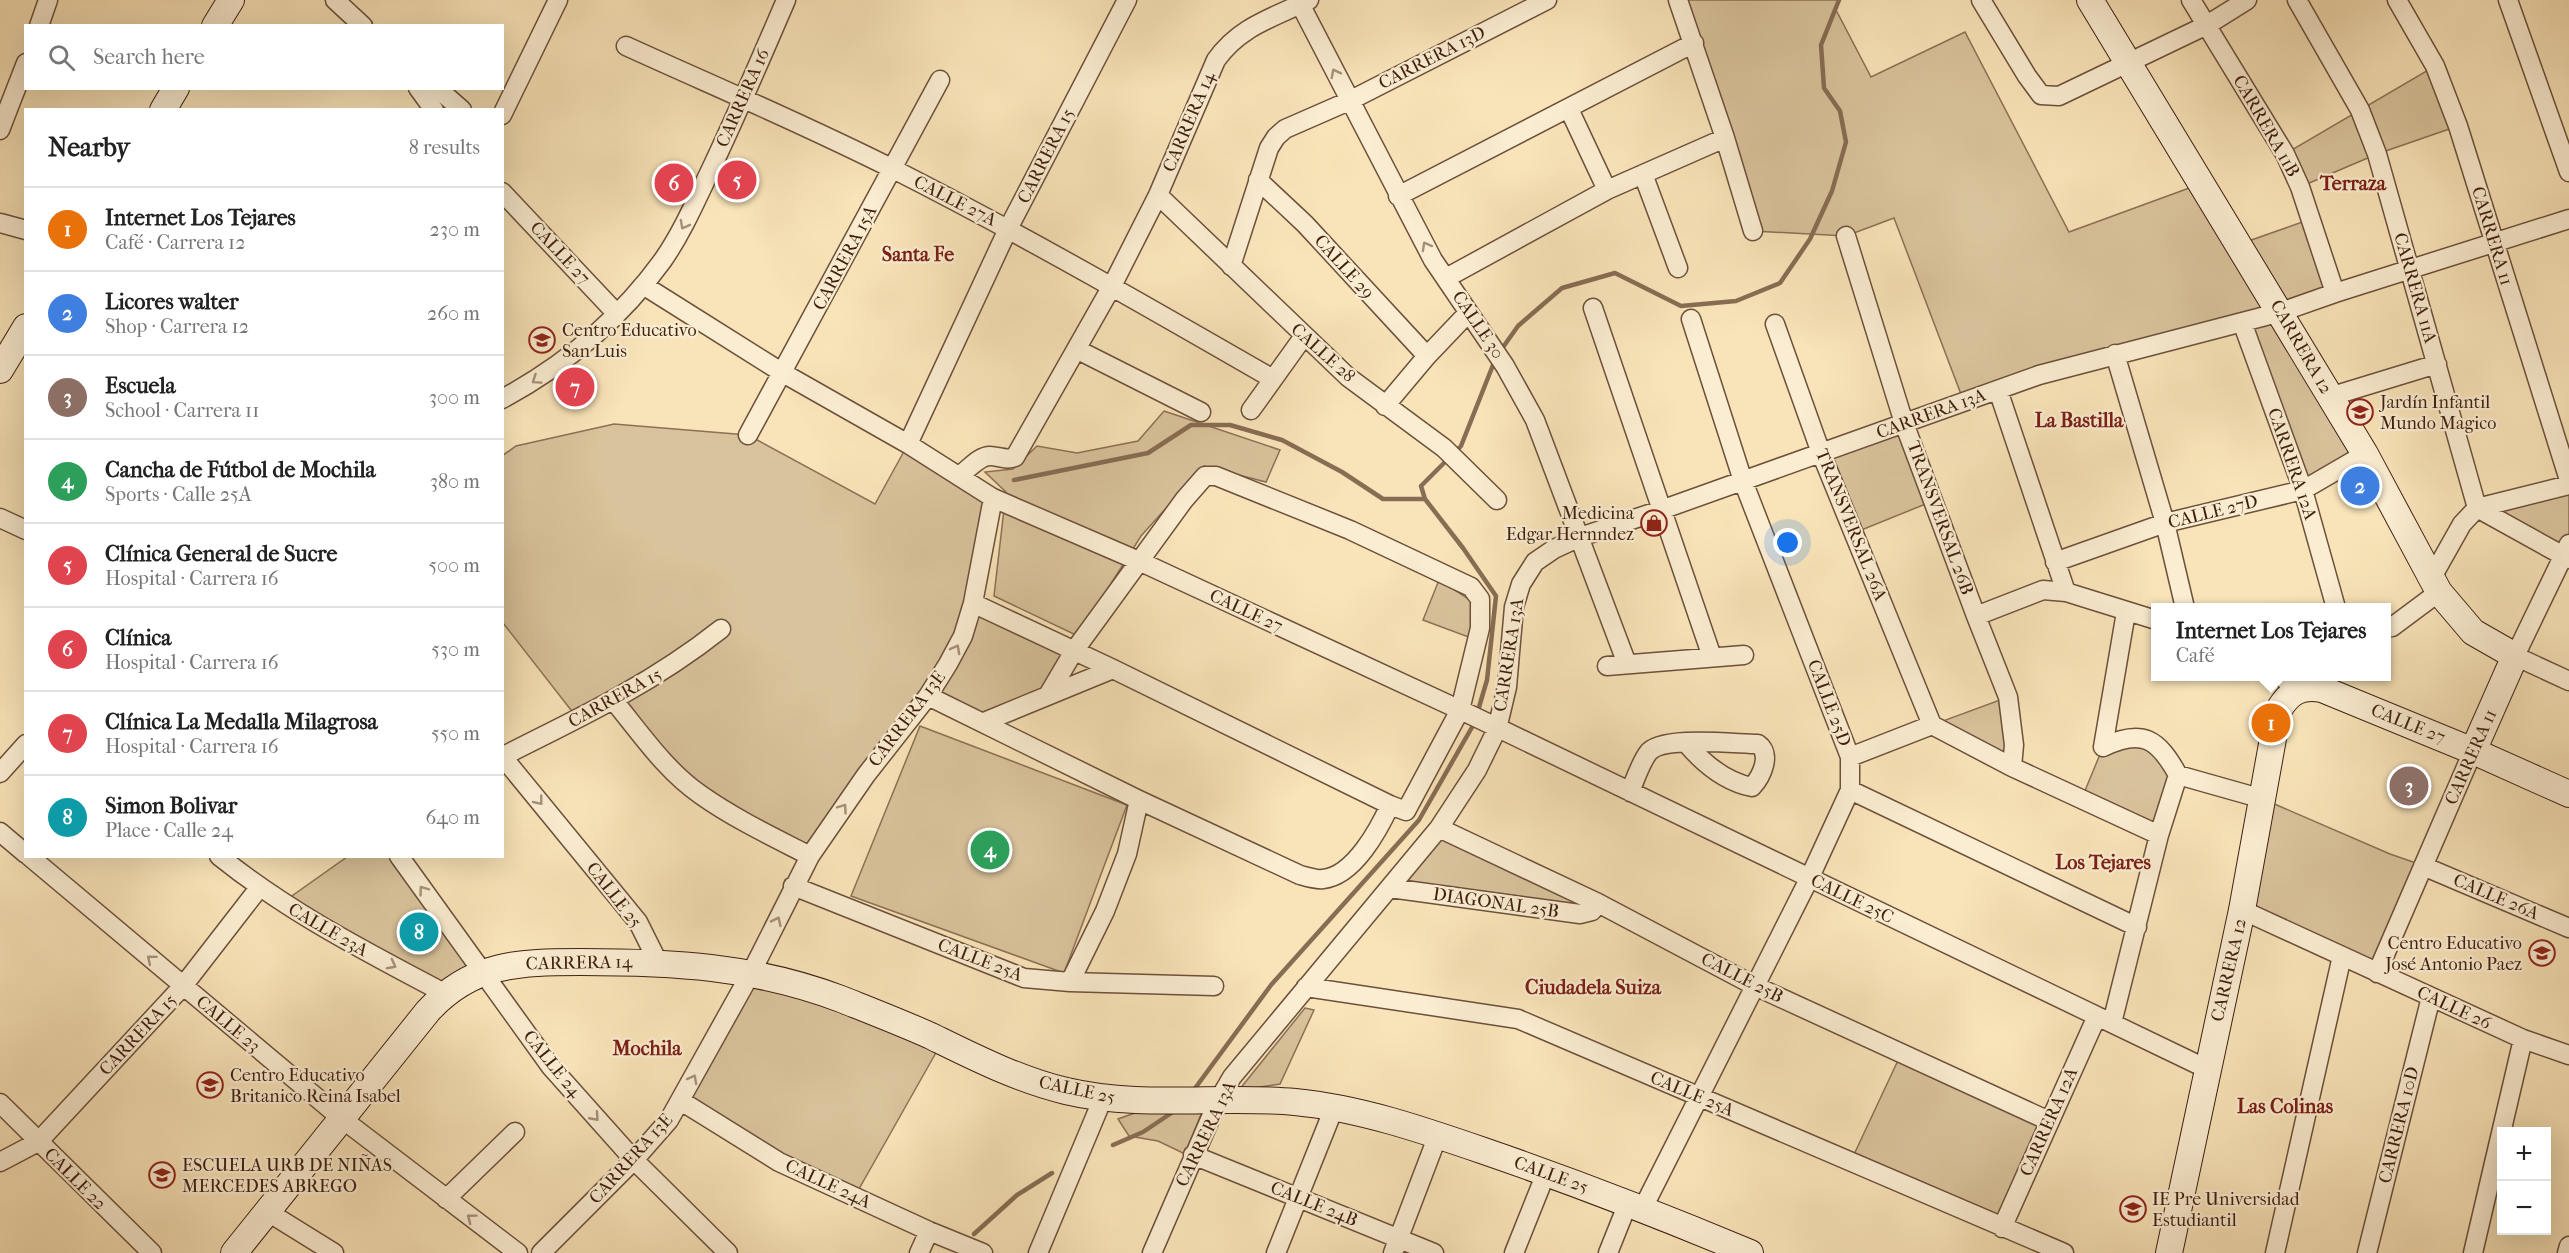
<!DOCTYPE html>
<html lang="en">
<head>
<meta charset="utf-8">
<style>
  body { margin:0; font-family:"IM FELL French Canon",serif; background:#f2f2f2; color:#222 }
  .controls { position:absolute; right:18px; bottom:18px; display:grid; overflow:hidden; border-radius:0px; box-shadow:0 6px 24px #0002 }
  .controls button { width:54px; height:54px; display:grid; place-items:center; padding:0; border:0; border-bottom:2px solid #e0e0e0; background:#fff; color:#222; font:30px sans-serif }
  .you { position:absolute; left:1788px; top:543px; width:21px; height:21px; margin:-15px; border:4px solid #fff; border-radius:50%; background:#1a73e8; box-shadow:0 0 0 9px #1a73e833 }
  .badge { display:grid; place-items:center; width:39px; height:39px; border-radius:50%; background:#1a73e8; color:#fff; font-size:20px; font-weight:700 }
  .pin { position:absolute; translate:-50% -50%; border:3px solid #fff; box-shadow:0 2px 6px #0006 }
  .popup { position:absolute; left:2151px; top:603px; width:240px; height:78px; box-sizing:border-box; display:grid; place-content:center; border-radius:0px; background:#fff; filter:drop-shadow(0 2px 4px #0005); font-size:20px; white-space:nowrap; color:#767676 }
  .popup b { font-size:22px; color:#222 }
  .popup::after { content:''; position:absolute; left:50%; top:100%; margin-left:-12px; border:12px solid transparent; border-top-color:#fff }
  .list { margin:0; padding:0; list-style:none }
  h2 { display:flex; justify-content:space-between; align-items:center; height:78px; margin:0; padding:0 24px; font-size:26px }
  h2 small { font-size:20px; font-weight:400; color:#767676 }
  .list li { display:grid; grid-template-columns:39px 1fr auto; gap:18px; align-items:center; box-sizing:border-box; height:84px; padding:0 24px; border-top:2px solid #e0e0e0 }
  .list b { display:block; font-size:22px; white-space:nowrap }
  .list p { margin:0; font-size:20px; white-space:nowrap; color:#767676 }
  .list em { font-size:20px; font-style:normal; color:#767676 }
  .icon { flex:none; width:33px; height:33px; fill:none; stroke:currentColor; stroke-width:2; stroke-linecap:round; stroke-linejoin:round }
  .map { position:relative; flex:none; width:2569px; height:1253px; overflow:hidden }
  .search { position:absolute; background:#fff; box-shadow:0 6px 24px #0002; left:24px; top:24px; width:480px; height:66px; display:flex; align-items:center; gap:15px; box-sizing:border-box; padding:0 21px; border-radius:0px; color:#767676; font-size:22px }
  .panel { position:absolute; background:#fff; box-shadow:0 6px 24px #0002; left:24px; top:108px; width:480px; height:750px; border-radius:0px }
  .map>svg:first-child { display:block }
</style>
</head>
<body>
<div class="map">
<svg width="2569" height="1253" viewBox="0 0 2569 1253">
  <rect width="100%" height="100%" fill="#f9e4b9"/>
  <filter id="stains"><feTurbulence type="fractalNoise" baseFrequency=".00333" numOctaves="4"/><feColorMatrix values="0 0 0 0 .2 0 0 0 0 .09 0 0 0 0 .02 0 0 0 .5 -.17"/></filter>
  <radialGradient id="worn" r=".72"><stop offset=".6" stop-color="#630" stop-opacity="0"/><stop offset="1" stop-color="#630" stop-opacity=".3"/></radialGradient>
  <path fill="#d9c39c" stroke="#8b7156" stroke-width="1.5" d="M 1676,0 L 1840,0 L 1835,8 L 1871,77 L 1965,32 L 2069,232 L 2203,183 L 2240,244 L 2311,219 L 2335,293 L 2282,312 L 2365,454 L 2303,490 L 2241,322 L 1964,402 L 1894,218 L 1846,236 L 1753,231 Z
    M 2435,66 L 2458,126 L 2377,154 L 2300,187 L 2285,154 Z
    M 1164,411 L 1280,450 L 1266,482 L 1204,466 L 1141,536 L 1078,636 L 994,596 L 1006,492 L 985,472 L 1013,469 L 1037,446 L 1077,453 L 1138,441 Z
    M 1904,423 L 1933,501 L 1854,533 L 1821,453 Z
    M 614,424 L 748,435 L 875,504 L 908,444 L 993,498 L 979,606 L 1074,651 L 1048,695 L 984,722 L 928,696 L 810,856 L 699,795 L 614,702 L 578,719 L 503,623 L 502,456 L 516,446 Z
    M 2569,485 L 2569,542 L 2563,553 L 2477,508 Z
    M 1439,580 L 1472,601 L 1471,638 L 1423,620 Z
    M 2008,697 L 2012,767 L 1932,725 Z
    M 920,726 L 1127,805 L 1064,973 L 851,896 Z
    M 2147,739 L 2178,775 L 2159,835 L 2082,798 L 2103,747 Z
    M 2263,799 L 2390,854 L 2416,863 L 2377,973 L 2242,910 Z
    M 1439,828 L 1585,899 L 1579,911 L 1390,888 Z
    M 347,857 L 400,857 L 482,972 L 444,993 L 282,903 Z
    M 751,973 L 942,1042 L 855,1196 L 681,1101 Z
    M 1305,1008 L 1314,1010 L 1280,1084 L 1239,1090 Z
    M 1901,1054 L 2049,1121 L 2002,1228 L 1850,1163 Z
    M 1149,1108 L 1202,1112 L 1185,1154 L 1158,1141 L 1129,1136 L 1118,1119 Z"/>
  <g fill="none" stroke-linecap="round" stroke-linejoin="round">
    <path stroke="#876d53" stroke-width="4.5" d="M 1501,350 L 1518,326 L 1562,288 L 1615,273 L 1681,306 L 1736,301 L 1780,283 L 1810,239 L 1832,191 L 1846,142 L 1840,111 L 1824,88 L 1821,45 L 1839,0
      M 1454,453 L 1461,446 L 1495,360
      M 1448,459 L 1421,486 L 1425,499 L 1463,548 L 1496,596 L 1487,680 L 1477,714
      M 1014,480 L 1148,453 L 1191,425 L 1230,425 L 1282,440 L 1342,472 L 1383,499 L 1425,499
      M 1193,1091 L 1271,985 L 1419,820 L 1475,722
      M 1113,1145 L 1143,1132 L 1176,1110
      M 974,1234 L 1017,1195 L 1052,1173"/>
    <g stroke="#6c503a" stroke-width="21">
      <path id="street" d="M 335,0 L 363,26
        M 1298,0 L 1433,260 L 1505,366 L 1535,420 L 1627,664
        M 1678,0 L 1725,138 L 1753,231
        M 1981,0 L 2027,76 L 2041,95 L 2059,96 L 2207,25 L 2247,0
        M 2191,0 L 2285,154 L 2300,187 L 2335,293
        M 2297,0 L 2360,110 L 2377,154 L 2477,508
        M 2397,0 L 2435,66 L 2458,126 L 2569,480
        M 2508,0 L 2569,172
        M 39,26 L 48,0
        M 626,46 C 716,87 806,125 895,170 C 1023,235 1148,307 1273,379
        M 418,88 L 434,110
        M 437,88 L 462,110
        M 1569,109 L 1607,190
        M 502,115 L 558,0
        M 0,130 L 26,63
        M 1643,174 L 1678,268
        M 1258,180 L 1305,224 L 1427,356
        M 502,192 L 617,314
        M 1158,195 L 1348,377 L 1444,448 L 1497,500
        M 1398,196 L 1694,43
        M 0,223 L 26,230
        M 1846,236 L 1904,423 L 1976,616 L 2008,697 L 2014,745 L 2012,767
        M 1231,266 L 1269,148 L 1276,137 L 1285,129 L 1349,101 L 1547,0
        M 1446,278 L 1607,190 L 1725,138
        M 643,285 L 783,373 L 908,444 L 993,498 L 1141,562 L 1471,715 L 2207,1069
        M 1593,308 L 1712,657
        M 2242,322 L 2303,490 L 2336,608
        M 1775,324 L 1821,453 L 1932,725
        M 1078,350 L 1201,412
        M 2115,354 L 2165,523 L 2185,608
        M 1998,390 L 2066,592
        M 2329,397 L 2437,364
        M 502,399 C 565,365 621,318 663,260 C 683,231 697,198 712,167 C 738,112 762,56 786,0
        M 1385,406 L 1427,356 L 1468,313
        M 1251,410 L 1304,336
        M 748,435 L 940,80
        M 908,444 L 1008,229 L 1127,0
        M 960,475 C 969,469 979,456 990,456 C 999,456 1006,461 1015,457 L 1112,286 L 1158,195 L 1216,60 C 1240,26 1273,18 1309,0
        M 2477,508 L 2569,559
        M 0,518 L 26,530
        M 2569,544 L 2515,656 L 2569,681
        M 2055,562 L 2165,523 L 2303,490 L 2365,454
        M 2431,579 L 2462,524 L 2477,508 L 2569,485
        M 973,603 L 979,606 L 1113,669 L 1390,805 L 1406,811 L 1460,710 L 1480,628 L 1480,599 L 1471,587 L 1350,530 L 1216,476 L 1205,476 L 1184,500 L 1074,651 L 1048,695
        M 1976,616 L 2043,590 L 2066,592 L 2156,620
        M 2386,628 L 2392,627 L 2439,592
        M 1607,666 L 1744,655
        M 2282,676 L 2295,691
        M 928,696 L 1139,800 L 1300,875 C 1307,877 1316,880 1323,879 C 1354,876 1379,829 1390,805
        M 614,701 C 641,734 666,771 701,795 C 735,819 773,837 810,856
        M 984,722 L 1113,669
        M 1932,725 L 2012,767 L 2159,835
        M 2103,747 C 2143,728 2158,739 2178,775 L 2263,799
        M 2103,747 L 2126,612
        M 502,756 L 638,922 L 658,962
        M 503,756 C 580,718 653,683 721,629
        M 1850,757 L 1932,725
        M 0,773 L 26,744
        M 1850,790 L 2137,927
        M 1630,792 C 1635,780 1640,764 1648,753 C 1661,735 1736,744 1758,744 C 1772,754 1762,776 1752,787 C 1726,782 1703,763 1686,743
        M 1439,828 L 1598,903 L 1755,986 L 2049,1121
        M 0,832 L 26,854
        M 29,856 L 341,1118 L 518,1253
        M 219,856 C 290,913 365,951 444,993
        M 399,856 L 551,1067 L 634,1160 L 728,1253
        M 2423,866 L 2569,928
        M 793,886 L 1024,978 L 1070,982 L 1214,986
        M 1390,888 L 1580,914 L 1592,911 L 1598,903
        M 2242,910 L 2523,1039 L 2569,1055
        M 2377,973 L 2473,751
        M 1070,982 L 1105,911 L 1127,854 L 1139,800
        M 1306,987 L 1518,1019 L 2064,1253
        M 2112,1023 L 2159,835 L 2178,775
        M 681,1101 L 779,1162 L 929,1231 L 983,1253
        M 0,1103 L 152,1253
        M 1193,1155 L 1434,1253
        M 0,1162 L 38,1142 L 183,986 L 259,888
        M 446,1199 L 515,1132
        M 1643,1208 L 1809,879 L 1850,790 L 1850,757 L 1743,481 L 1691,319
        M 268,1212 L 334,1253
        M 2002,1228 L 2097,1016
        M 541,1253 L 634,1160 L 669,1120 L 751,973 L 810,856 L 866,775 L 928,696 L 948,664 L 963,636 L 973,603 L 993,498
        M 919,1253 L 929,1231
        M 1038,1253 L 1103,1098
        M 1152,1253 L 1218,1101 L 1232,1077 L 1439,828 L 1477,770 L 1497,729 L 1507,687 L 1514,607 L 1521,584 L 1535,562 L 1554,549 L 1580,537 L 1661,510 L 2039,375 L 2281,312 L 2335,293 L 2569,219
        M 1276,1253 L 1334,1108
        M 1393,1253 L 1438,1135
        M 1514,1253 L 1546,1173
        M 1608,1253 L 1628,1203
        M 2275,1253 L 2342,956
        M 2367,1253 L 2431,997
        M 2473,1253 L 2523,1039
        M 2567,1253 L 2569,1246"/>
    </g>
    <g stroke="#3d1f10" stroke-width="28">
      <path id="secondary" d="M 2090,0 L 2365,454 L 2439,592 L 2473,632 L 2515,656 L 2473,751
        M 215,26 L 231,0
        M 163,110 L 176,88
        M 0,370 L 26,327
        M 234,1253 L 428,1011 C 472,963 519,962 581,962 C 672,962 754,966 841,999 C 871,1011 902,1023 931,1036 C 974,1057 1019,1080 1066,1091 C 1142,1109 1219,1095 1295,1102 C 1359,1108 1423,1130 1484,1151 C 1574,1182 1662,1216 1750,1253
        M 2169,1253 L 2242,910 L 2278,711 C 2289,692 2301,685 2322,689 L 2473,751 L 2569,794"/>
    </g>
    <use href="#street" stroke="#fbedd2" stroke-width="18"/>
    <use href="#secondary" stroke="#fbedd2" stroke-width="26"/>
  </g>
  <defs><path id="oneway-chevron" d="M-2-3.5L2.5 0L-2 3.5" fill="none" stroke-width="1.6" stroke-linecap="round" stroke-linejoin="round" transform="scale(1.5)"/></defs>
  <g stroke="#a6907b">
    <use href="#oneway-chevron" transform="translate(1335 73) rotate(-117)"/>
    <use href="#oneway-chevron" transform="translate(684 225) rotate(118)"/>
    <use href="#oneway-chevron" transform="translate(1426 246) rotate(-119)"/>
    <use href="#oneway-chevron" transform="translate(536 380) rotate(146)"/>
    <use href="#oneway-chevron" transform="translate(956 649) rotate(-62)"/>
    <use href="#oneway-chevron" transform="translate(539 801) rotate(51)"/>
    <use href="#oneway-chevron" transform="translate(843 808) rotate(-55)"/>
    <use href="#oneway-chevron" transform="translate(423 890) rotate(-126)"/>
    <use href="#oneway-chevron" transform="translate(777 921) rotate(-64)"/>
    <use href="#oneway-chevron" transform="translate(151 959) rotate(-140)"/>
    <use href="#oneway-chevron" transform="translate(392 965) rotate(28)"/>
    <use href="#oneway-chevron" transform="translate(693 1079) rotate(-61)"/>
    <use href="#oneway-chevron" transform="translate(595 1117) rotate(48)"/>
    <use href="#oneway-chevron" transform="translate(471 1218) rotate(-143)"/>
  </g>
  <defs>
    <g id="school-ring" transform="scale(1.35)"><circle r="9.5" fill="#fbedd2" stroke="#8f2418" stroke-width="1.5"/><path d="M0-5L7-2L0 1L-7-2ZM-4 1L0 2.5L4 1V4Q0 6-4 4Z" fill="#8f2418"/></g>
    <g id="shop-ring" transform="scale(1.35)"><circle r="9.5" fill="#fbedd2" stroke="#8f2418" stroke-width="1.5"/><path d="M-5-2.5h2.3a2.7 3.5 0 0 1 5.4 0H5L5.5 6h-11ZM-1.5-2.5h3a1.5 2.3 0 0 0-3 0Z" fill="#8f2418"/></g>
    <g id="university-ring" transform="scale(1.35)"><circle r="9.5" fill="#fbedd2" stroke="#8f2418" stroke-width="1.5"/><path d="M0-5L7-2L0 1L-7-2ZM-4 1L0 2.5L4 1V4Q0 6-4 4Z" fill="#8f2418"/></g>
  </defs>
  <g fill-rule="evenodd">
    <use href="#school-ring" x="542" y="340"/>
    <use href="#school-ring" x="2360" y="412"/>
    <use href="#shop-ring" x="1654" y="523"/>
    <use href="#school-ring" x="2542" y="953"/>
    <use href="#school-ring" x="210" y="1085"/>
    <use href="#school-ring" x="162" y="1175"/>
    <use href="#university-ring" x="2133" y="1209"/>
  </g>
  <g text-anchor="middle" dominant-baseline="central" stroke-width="4.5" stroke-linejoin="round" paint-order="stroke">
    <g font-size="18" fill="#3d1f10" stroke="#fbedd2">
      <text transform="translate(1432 58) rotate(-27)">CARRERA 13D</text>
      <text transform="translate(743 98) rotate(-66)">CARRERA 16</text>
      <text transform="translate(1189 122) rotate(-67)">CARRERA 14</text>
      <text transform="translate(2266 126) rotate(60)">CARRERA 11B</text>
      <text transform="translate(1046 156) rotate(-63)">CARRERA 15</text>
      <text transform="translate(955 201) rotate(27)">CALLE 27A</text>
      <text transform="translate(2492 236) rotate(73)">CARRERA 11</text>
      <text transform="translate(560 253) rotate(47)">CALLE 27</text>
      <text transform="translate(845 258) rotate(-62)">CARRERA 15A</text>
      <text transform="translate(1344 267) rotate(48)">CALLE 29</text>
      <text transform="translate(2415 288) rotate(74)">CARRERA 11A</text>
      <text transform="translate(1478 325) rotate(56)">CALLE 30</text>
      <text transform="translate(2301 347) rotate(60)">CARRERA 12</text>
      <text transform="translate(1323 353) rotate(42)">CALLE 28</text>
      <text transform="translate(1931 414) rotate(-20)">CARRERA 13A</text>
      <text transform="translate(2292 464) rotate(71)">CARRERA 12A</text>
      <text transform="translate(2213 512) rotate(-14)">CALLE 27D</text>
      <text transform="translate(1940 518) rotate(70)">TRANSVERSAL 26B</text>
      <text transform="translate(1851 525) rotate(68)">TRANSVERSAL 26A</text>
      <text transform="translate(1246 611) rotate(25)">CALLE 27</text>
      <text transform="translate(1509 655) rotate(-81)">CARRERA 13A</text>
      <text transform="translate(615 698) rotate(-29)">CARRERA 15</text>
      <text transform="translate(1829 703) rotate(69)">CALLE 25D</text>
      <text transform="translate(907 719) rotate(-53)">CARRERA 13E</text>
      <text transform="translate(2408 724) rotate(22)">CALLE 27</text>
      <text transform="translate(2471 757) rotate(-66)">CARRERA 11</text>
      <text transform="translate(614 895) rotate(52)">CALLE 25</text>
      <text transform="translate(2496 897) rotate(23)">CALLE 26A</text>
      <text transform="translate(1852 899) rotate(26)">CALLE 25C</text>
      <text transform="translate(1496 903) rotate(8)">DIAGONAL 25B</text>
      <text transform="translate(328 930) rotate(30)">CALLE 23A</text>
      <text transform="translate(980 960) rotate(21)">CALLE 25A</text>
      <text transform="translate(579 963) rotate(-1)">CARRERA 14</text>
      <text transform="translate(2229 970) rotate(-77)">CARRERA 12</text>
      <text transform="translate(1742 978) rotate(27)">CALLE 25B</text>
      <text transform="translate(2454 1008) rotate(25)">CALLE 26</text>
      <text transform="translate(228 1024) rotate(40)">CALLE 23</text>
      <text transform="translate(138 1035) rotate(-47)">CARRERA 15</text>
      <text transform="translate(552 1064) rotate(51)">CALLE 24</text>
      <text transform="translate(1077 1090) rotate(12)">CALLE 25</text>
      <text transform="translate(1692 1094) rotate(23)">CALLE 25A</text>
      <text transform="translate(2049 1122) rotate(-66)">CARRERA 12A</text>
      <text transform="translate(2399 1125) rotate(-76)">CARRERA 10D</text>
      <text transform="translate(1206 1134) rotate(-64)">CARRERA 13A</text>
      <text transform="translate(631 1159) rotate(-48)">CARRERA 13E</text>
      <text transform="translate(1551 1175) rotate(20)">CALLE 25</text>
      <text transform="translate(75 1179) rotate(45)">CALLE 22</text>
      <text transform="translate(828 1184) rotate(25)">CALLE 24A</text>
      <text transform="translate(1314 1204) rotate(22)">CALLE 24B</text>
    </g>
    <g font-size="18" fill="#3d1f10" stroke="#fbedd2" text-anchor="start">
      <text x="562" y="330">Centro Educativo<tspan x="562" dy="21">San Luis</tspan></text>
      <text x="2380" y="402">Jardín Infantil<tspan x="2380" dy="21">Mundo Magico</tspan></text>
      <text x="1634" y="513" text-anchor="end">Medicina<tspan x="1634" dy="21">Edgar Hernndez</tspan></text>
      <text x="2522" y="943" text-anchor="end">Centro Educativo<tspan x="2522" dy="21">José Antonio Paez</tspan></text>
      <text x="230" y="1075">Centro Educativo<tspan x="230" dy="21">Britanico Reina Isabel</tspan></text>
      <text x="182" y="1165">ESCUELA URB DE NIÑAS<tspan x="182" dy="21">MERCEDES ABREGO</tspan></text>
      <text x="2152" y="1199">IE Pre Universidad<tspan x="2152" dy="21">Estudiantil</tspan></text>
    </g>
    <g font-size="20" font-weight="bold" fill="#7a1f14" stroke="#fbedd2">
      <text x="2353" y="183">Terraza</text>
      <text x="918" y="254">Santa Fe</text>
      <text x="2079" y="420">La Bastilla</text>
      <text x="2103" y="862">Los Tejares</text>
      <text x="1593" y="987">Ciudadela Suiza</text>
      <text x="647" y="1048">Mochila</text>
      <text x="2285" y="1106">Las Colinas</text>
    </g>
  </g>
  <rect width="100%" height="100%" filter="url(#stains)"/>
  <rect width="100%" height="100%" fill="url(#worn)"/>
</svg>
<div class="controls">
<button>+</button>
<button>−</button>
</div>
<div class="you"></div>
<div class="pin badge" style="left:2271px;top:723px;background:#e8710a">1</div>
<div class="popup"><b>Internet Los Tejares</b>Café</div>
<div class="pin badge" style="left:2360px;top:486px;background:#3f7fe0">2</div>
<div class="pin badge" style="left:2409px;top:786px;background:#8d6e63">3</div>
<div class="pin badge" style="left:990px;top:850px;background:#2e9e5b">4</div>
<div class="pin badge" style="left:737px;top:180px;background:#e0444e">5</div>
<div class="pin badge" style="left:674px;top:183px;background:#e0444e">6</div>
<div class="pin badge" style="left:575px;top:387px;background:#e0444e">7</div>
<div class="pin badge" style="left:419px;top:932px;background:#0f9aa8">8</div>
<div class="search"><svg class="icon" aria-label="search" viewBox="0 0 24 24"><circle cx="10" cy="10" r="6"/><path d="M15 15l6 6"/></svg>Search here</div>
<section class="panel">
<h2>Nearby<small>8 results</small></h2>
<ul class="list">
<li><span class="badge" style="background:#e8710a">1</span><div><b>Internet Los Tejares</b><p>Café · Carrera 12</p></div><em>230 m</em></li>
<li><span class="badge" style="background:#3f7fe0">2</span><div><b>Licores walter</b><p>Shop · Carrera 12</p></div><em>260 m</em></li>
<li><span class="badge" style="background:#8d6e63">3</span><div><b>Escuela</b><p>School · Carrera 11</p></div><em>300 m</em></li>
<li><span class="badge" style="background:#2e9e5b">4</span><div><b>Cancha de Fútbol de Mochila</b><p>Sports · Calle 25A</p></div><em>380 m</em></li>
<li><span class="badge" style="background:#e0444e">5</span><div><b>Clínica General de Sucre</b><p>Hospital · Carrera 16</p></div><em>500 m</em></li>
<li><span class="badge" style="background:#e0444e">6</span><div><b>Clínica</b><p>Hospital · Carrera 16</p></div><em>530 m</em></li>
<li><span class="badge" style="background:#e0444e">7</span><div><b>Clínica La Medalla Milagrosa</b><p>Hospital · Carrera 16</p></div><em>550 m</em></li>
<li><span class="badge" style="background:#0f9aa8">8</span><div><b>Simon Bolivar</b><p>Place · Calle 24</p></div><em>640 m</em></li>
</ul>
</section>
</div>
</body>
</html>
